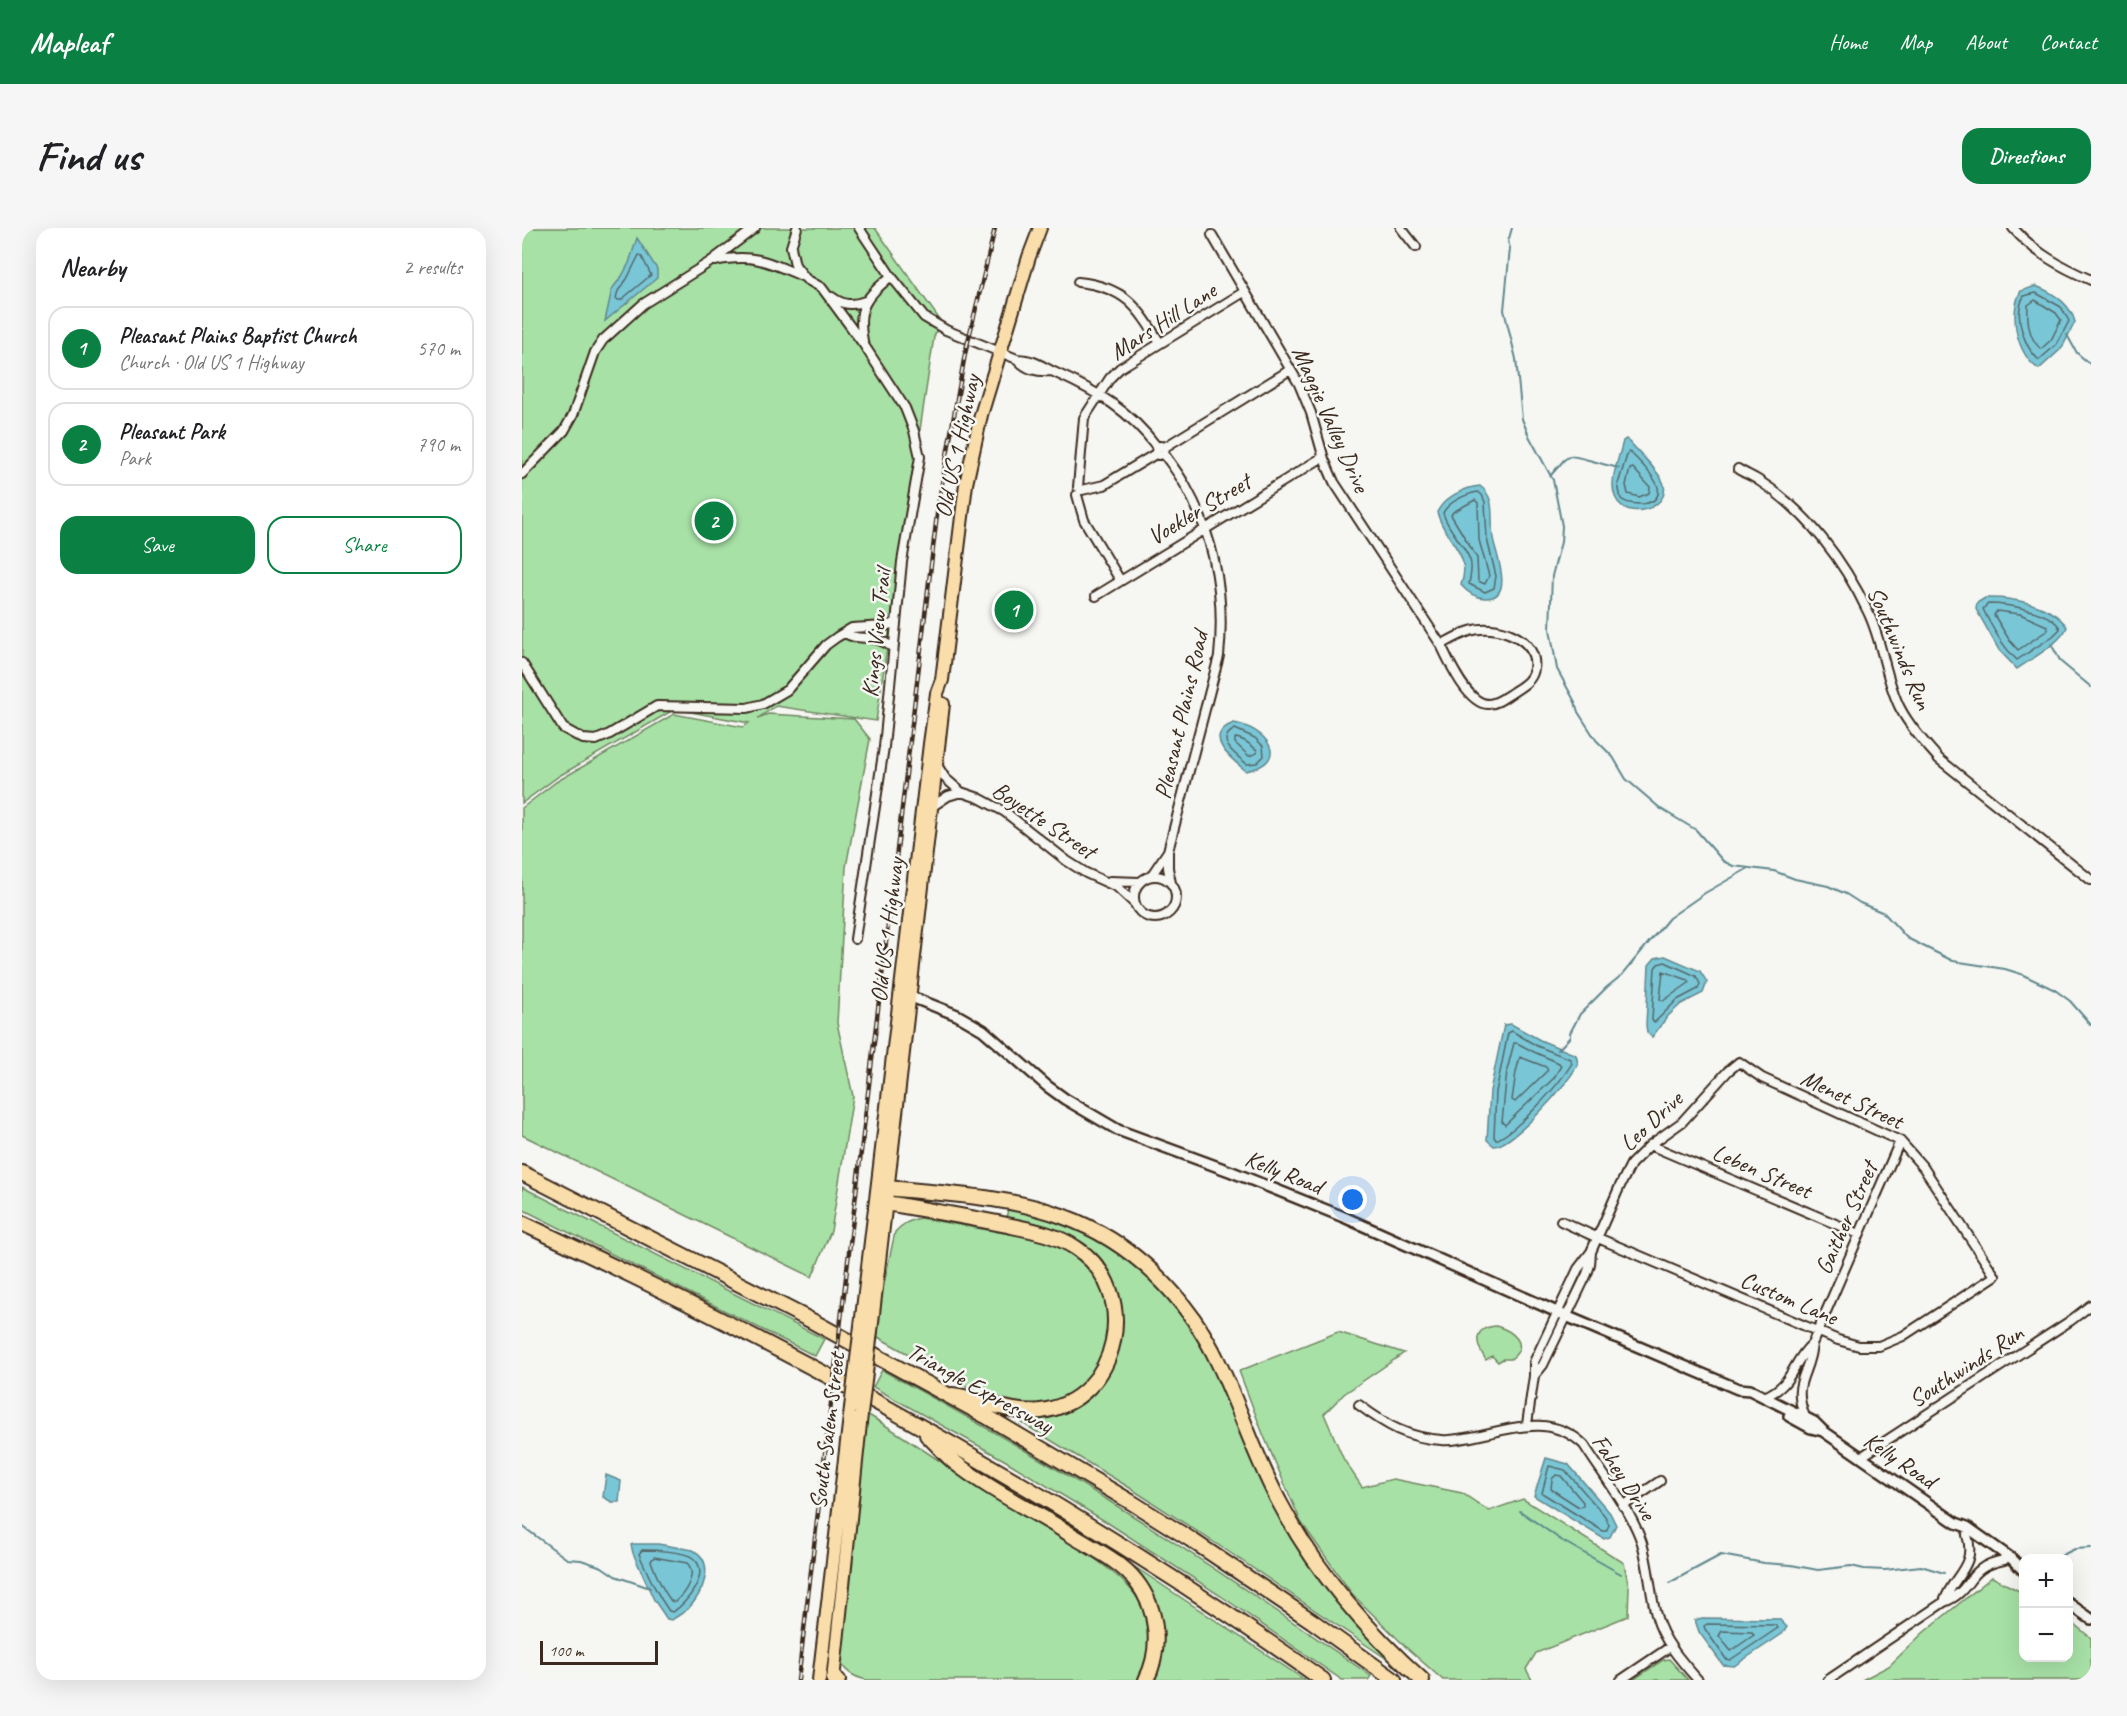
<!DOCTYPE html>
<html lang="en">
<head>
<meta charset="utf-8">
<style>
  body { margin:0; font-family:Caveat,sans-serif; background:#f6f6f6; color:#202124 }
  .controls { position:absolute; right:18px; bottom:18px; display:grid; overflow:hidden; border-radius:12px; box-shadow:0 6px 24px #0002 }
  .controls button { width:54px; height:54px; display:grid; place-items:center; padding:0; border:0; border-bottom:2px solid #e0e0e0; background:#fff; color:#202124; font:30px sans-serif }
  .scale { position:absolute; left:18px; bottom:15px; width:118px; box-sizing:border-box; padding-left:6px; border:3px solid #3b2a1e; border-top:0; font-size:16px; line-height:21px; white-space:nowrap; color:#3b2a1e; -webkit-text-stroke:4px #f6f6f2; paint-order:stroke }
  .you { position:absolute; left:831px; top:972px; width:21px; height:21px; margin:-15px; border:4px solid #fff; border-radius:50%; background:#1a73e8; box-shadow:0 0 0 9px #1a73e833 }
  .badge { display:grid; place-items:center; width:39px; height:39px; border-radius:50%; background:#0b8043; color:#fff; font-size:20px; font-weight:700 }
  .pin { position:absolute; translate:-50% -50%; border:3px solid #fff; box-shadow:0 2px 6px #0006 }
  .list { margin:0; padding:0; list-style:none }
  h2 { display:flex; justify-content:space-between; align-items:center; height:78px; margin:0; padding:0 24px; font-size:26px }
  h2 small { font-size:20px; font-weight:400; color:#757577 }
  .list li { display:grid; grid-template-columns:39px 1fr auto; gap:18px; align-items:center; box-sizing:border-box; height:84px; margin:0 12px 12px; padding:0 12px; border:2px solid #e0e0e0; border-radius:18px }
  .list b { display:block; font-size:22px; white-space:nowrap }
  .list p { margin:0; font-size:20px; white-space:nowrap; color:#757577 }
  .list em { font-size:20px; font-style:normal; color:#757577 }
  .actions { display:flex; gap:12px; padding:18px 24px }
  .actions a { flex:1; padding:14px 0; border:2px solid #0b8043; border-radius:18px; text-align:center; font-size:21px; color:#0b8043 }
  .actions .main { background:#0b8043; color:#fff }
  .map { position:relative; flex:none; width:1569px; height:1452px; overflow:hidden; border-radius:18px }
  header { display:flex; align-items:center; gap:36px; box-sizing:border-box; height:84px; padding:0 30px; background:#0b8043; color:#fff }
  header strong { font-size:28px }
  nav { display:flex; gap:33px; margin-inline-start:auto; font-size:21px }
  .intro { display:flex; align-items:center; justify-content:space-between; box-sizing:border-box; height:144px; padding:0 36px }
  h1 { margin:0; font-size:42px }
  .button { padding:15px 27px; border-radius:18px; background:#0b8043; color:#fff; font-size:21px; font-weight:700 }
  main { display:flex; gap:36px; padding:0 36px }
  aside { flex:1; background:#fff; border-radius:18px; box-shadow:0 6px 24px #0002 }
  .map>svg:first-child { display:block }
</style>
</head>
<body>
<header>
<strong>Mapleaf</strong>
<nav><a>Home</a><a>Map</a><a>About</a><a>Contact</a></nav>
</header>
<div class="intro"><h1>Find us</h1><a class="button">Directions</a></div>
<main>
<aside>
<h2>Nearby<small>2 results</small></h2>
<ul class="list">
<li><span class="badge">1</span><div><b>Pleasant Plains Baptist Church</b><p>Church · Old US 1 Highway</p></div><em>570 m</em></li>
<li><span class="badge">2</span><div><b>Pleasant Park</b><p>Park</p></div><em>790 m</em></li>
</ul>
<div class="actions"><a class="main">Save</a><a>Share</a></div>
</aside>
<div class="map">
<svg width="1569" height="1452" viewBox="0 0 1569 1452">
  <rect width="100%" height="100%" fill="#f6f6f2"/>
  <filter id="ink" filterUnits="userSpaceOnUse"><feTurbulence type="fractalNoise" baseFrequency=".0167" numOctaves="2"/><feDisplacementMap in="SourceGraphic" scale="12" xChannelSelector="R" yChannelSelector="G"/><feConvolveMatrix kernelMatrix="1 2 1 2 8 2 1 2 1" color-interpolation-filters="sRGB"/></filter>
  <g filter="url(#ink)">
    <path fill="#a7e1a6" stroke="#718662" stroke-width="1.5" d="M 0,0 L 353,0 L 418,92 L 412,109 L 354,493 L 254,478 L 236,490 L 246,486 L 332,491 L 348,511 L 324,639 L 315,795 L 331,868 L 309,1003 L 290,1049 L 0,907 L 0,580 L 34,554 L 152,486 L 221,499 L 227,495 L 153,481 L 37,548 L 0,575 Z
      M 0,959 L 302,1111 L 293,1128 L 0,981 Z
      M 486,979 L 506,982 L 558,1000 L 606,1029 L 652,1071 L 686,1124 L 751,1273 L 864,1426 L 862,1429 L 704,1322 L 608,1260 L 500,1195 L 503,1189 L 522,1188 L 585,1144 L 594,1127 L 599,1106 L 599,1085 L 573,1029 L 484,993 Z
      M 398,990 L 535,1014 L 565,1034 L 586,1067 L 589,1106 L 577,1140 L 551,1166 L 518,1179 L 470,1173 L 354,1108 L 358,1074 L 373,1004 C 380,996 387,992 398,990 Z
      M 974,1098 C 991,1103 1008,1116 989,1131 L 981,1131 L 976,1134 L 970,1128 L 964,1132 C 954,1117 949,1100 974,1098 Z
      M 816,1104 L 882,1125 L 822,1166 L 802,1186 L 822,1232 L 840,1259 L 871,1251 L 940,1265 L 967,1283 L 1001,1271 L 1102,1335 L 1107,1359 L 1106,1388 L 1014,1425 L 1004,1441 L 1010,1452 L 921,1452 L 887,1422 L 830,1366 L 779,1294 L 741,1206 L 717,1143 Z
      M 360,1142 C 445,1188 529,1236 611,1288 C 692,1339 770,1393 849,1448 L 846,1452 L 820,1452 L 699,1368 L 586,1295 L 484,1233 L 351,1159 Z
      M 345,1186 C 390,1213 433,1244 478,1273 C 514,1296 599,1338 617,1373 C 630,1398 629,1427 619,1452 L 345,1452 C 332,1449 325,1445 318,1434 Z
      M 604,1333 L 783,1452 L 629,1452 L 639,1418 L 602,1335 Z
      M 1470,1349 L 1501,1365 L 1502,1430 L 1546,1430 L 1547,1392 L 1569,1410 L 1569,1452 L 1340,1452 L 1367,1438 L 1401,1405 Z
      M 1147,1431 L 1166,1452 L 1111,1452 L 1141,1432 Z"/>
    <path fill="#79c6d7" stroke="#60888d" stroke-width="1.5" d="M 115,10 L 135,41 L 135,50 L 83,93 L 90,61 L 100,48 L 107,35 Z
      M 1514,58 C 1532,65 1548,75 1553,94 L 1540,120 L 1517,141 C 1495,128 1486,85 1499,63 Z
      M 1104,211 L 1108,214 C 1116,224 1140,246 1142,257 C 1148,284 1092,297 1091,258 C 1090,245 1098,227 1101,213 Z
      M 958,258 C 975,270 968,291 971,310 C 973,324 994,371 963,370 C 954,370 945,364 939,357 C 951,325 922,313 915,284 C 923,269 941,260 958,258 Z
      M 1463,370 C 1489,369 1530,376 1545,399 C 1539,415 1509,431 1495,441 L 1477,422 L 1454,381 L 1455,375 Z
      M 712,495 C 743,500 771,533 724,543 C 709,531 679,507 712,495 Z
      M 1143,728 L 1178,743 L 1185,754 L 1181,765 L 1159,776 L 1146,788 L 1130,809 L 1125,804 L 1124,797 L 1127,737 L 1133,730 Z
      M 989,796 L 1018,812 L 1054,827 L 1056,835 C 1050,853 990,918 972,918 L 965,912 L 968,863 L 982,797 Z
      M 1024,1230 L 1046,1236 L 1088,1285 L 1094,1297 L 1088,1309 L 1082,1311 L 1012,1268 Z
      M 84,1247 L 99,1253 L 97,1274 L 90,1274 L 81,1269 Z
      M 111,1316 L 136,1316 L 171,1322 C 195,1335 180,1366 166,1381 C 161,1385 155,1388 150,1392 L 145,1391 L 132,1372 L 111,1325 L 109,1317 Z
      M 1180,1390 L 1257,1391 L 1265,1399 L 1260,1406 L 1212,1438 L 1201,1437 L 1177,1404 L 1173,1392 Z"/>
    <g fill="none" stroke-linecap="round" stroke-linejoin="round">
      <path stroke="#546868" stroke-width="1.5" d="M 117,27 L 120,29 L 129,47 L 99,72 L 96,72 L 94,70 L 96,63 L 105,51 Z
        M 1514,65 L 1539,79 L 1547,93 L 1535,116 L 1517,132 C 1502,119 1491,87 1502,68 Z
        M 1513,72 L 1534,85 L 1539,92 L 1529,112 L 1519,121 C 1507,111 1505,92 1506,77 Z
        M 1106,224 L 1109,225 C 1116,232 1135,250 1136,260 C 1140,279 1109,279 1099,271 L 1096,256 Z
        M 1111,240 L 1128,259 L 1127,265 L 1117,269 L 1106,266 L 1104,257 L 1108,241 Z
        M 956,264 L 960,267 L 963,274 L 965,311 L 974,348 L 972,360 L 963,364 L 947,356 C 948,349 951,340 948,332 C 942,315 926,303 921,285 C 926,274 944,266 956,264 Z
        M 953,272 L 956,275 L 957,312 L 967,348 L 963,356 L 956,353 L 955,330 L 929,287 L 931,284 Z
        M 1466,376 C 1484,376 1531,383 1538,401 L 1531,408 L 1495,432 C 1480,418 1470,400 1461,381 Z
        M 1475,383 L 1498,386 L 1525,398 L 1526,402 L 1496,422 L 1488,413 L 1472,387 Z
        M 713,501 L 733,510 L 741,518 L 742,528 L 735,535 L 725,536 C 715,528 691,512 713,501 Z
        M 713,510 C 721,510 729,517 735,522 L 735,525 L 727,528 L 713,515 Z
        M 1143,734 L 1174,748 L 1178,756 L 1176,761 L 1155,772 L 1132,795 L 1130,792 L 1133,740 L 1136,736 Z
        M 1141,743 L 1166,752 L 1167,755 L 1141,773 L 1138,771 Z
        M 990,803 L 1015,818 L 1048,831 L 1050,835 C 1038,856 995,903 974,912 L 972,909 L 974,864 L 986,805 Z
        M 992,815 L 995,815 L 1012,824 L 1037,835 L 1039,838 L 1031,851 L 983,897 L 980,894 L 985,842 Z
        M 998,829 L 1024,839 L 1026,842 L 993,874 L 990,872 L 994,844 Z
        M 1027,1238 L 1043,1242 L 1083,1288 L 1087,1297 L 1084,1303 L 1081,1303 L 1020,1265 Z
        M 1034,1247 L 1039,1248 L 1061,1274 L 1061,1278 L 1057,1279 L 1029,1261 L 1030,1251 Z
        M 120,1322 C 131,1322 163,1323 171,1330 C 190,1345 164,1376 151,1384 L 147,1383 C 134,1365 126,1346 117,1326 Z
        M 132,1329 L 165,1335 C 176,1346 163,1365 153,1374 L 149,1373 C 140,1361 134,1347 129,1333 Z
        M 1185,1396 L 1253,1397 L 1256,1400 L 1208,1432 L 1204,1431 L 1183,1401 L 1182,1398 Z
        M 1200,1403 L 1230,1404 L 1232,1407 L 1209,1423 L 1197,1408 Z"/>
      <path stroke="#60888d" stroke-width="2" d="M 990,0 L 986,14 L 988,20 L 982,82 L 994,131 L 1000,191 L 1007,208 L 1031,252 L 1040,298 L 1039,314 L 1030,348 L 1028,401 L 1035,441 L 1053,474 L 1056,484 L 1074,512 L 1091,529 L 1104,551 L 1139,581 L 1174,602 L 1201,633 L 1211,638 L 1252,643 L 1273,651 L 1306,658 L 1324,666 L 1338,675 L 1362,685 L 1385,710 L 1431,733 L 1483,741 L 1499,746 L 1533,762 L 1548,773 L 1569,797
        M 1545,107 L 1555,125 L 1569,137
        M 1029,247 L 1042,232 L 1048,228 C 1065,230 1080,237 1097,240
        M 1529,416 L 1539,434 L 1569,459
        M 1036,822 L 1048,809 L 1048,805 L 1058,786 L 1085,759 L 1100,747 L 1147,690 L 1183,665 L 1225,641
        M 998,1283 L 1039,1312 L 1099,1346
        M 0,1298 L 45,1331 L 59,1332 L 80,1339 L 93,1348 L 128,1360
        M 1534,1330 L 1553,1321 L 1569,1320
        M 1147,1355 L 1199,1327 L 1242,1335 L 1269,1337 L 1296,1342 L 1329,1338 L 1342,1341 L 1363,1342 L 1399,1338 L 1422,1345"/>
      <g stroke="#3b2a1e" stroke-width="12">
        <path id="minor" d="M 275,0 L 269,19 L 273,37 L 284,51 L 300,60 L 342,117 L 383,180 L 392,203 L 398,229 L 380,334 L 362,519 L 333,711
          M 337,0 L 369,48 L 402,89 L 424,102 L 495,131 C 515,132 518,138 534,145 C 576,164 607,182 635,219 L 634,224 L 636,227 L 642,226 L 643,219 L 638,218 L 635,219
          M 879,0 L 894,19
          M 1491,0 C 1513,25 1539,39 1569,52
          M 690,7 L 777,156 L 789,185 L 802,231 L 812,254 L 919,417 C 927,434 946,476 966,476 C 975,476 983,469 991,464 C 1000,458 1010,453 1012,441 C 1017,409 972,395 948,403 C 938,406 928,412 919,417
          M 193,33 C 232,25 247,34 282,49
          M 556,54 C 603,59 615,78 638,115
          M 310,69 C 321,77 330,78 343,73
          M 341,113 C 334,78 345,69 369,48
          M 495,131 C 505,142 515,144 530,143
          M 643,219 L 768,142
          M 642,226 C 649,236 657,246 663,257 C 693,310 703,369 697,428 L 646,623 L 646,640 L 649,655
          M 1216,241 C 1222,245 1230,248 1236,252 C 1285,283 1322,333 1346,384 C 1361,415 1363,450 1378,480 C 1388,499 1403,515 1417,531 L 1569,652
          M 0,246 L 42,203 L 51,187 L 73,124 L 81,112 L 121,76 L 188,34 L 233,0
          M 556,259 L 562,190 L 588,150 L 598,140 L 722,64
          M 560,262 L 582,257 L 635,225
          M 555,267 L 562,292 L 598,352
          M 574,368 L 801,229
          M 323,405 C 338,415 350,403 371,420
          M 0,435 L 41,500 L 61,511 L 74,512 L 86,507 L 135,478 L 225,480 L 241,476 L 265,462 L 304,417 L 315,409 L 330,400 L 363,398 L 373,395
          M 415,537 L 423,550 L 439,564 L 457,570 L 483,584 L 545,633 L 564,645 L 595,659 L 612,675
          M 411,578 L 426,568 L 439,564
          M612 669a21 21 0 1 1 42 0a21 21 0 1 1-42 0Z
          M 629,648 L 646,623
          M 588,653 L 618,654
          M 1128,917 L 1337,1006
          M 1012,1148 L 1021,1137 L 1065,1046 L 1068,1037 L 1069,1024
          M 1242,1169 C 1273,1156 1268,1136 1290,1116
          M 837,1177 C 864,1197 885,1210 920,1212 C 928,1213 936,1211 943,1210 C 985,1203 1027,1183 1062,1217 C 1081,1247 1109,1282 1120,1315 C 1127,1339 1128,1364 1134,1387 C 1141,1413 1159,1433 1176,1452
          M 1283,1189 C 1269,1153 1287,1149 1290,1116 L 1378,913
          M 1005,1196 L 1012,1148 L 1012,1134 L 1056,1041 L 1069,1024 L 1097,960 L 1109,936 L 1128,917 L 1160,894 L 1206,843 L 1217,834 L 1240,850 L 1378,913 L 1401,939 L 1473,1048 L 1381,1108 L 1357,1118 L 1337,1118 L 1316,1112 L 1076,1010 L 1039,993
          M 1339,1229 L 1548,1093 L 1569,1077
          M 1101,1278 L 1138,1253
          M 1422,1374 C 1431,1347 1455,1339 1445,1307
          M 1099,1452 L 1148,1419
          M 1306,1452 L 1422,1374 C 1452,1363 1443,1339 1482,1332"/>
      </g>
      <g stroke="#3b2a1e" stroke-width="14">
        <path id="tertiary" d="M 382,766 L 435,787 L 461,802 L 525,858 L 543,871 L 596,902 L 710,944 L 824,990 L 1044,1088 L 1216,1161 L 1228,1162 L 1292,1194 L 1301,1203 L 1434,1295 L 1445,1299 L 1490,1331 L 1502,1343
          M 1267,1188 L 1289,1200 L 1301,1203
          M 1546,1375 L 1569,1391"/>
      </g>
      <g stroke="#3b2a1e" stroke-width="16">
        <path id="primary" d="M 339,1098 L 408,516 L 415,465 L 420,452 L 444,256 L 459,187 L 507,29 L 518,0
          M 349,1103 L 421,476
          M 297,1452 L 329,1180
          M 311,1452 L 339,1186"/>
      </g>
      <g stroke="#3b2a1e" stroke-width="18">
        <path id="motorway" d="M 0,945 L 290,1093 L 464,1188 L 609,1274 L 668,1311 L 790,1393 L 872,1452
          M 366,960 C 423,966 485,968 540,988 C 610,1013 666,1069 697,1136 C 719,1182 734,1232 759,1277 C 795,1345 843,1401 900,1452
          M 364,975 C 404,982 445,989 485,997 C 509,1002 533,1006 554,1020 C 620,1062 598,1173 519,1183 C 487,1187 460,1170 430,1167
          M 0,995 C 279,1125 550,1273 801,1452
          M 405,1207 C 414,1215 422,1225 431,1233 C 467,1262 512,1283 551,1308 C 572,1321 598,1333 614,1353 C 636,1381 640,1421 624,1452
          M 311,1450 L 316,1452"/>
      </g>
      <use href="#minor" stroke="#f6f6f2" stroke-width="8"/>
      <use href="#tertiary" stroke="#f6f6f2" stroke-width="9"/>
      <use href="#primary" stroke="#f9deab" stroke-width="12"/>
      <use href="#motorway" stroke="#f9deab" stroke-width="14"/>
      <g stroke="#3b2a1e" stroke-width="4.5">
        <path id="rail" d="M 276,1452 L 416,278 L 443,126 L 473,0"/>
      </g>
      <use href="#rail" stroke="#f6f6f2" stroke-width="2" stroke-dasharray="7" stroke-linecap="butt"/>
      <g stroke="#3b2a1e" stroke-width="16" stroke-linecap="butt">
        <path id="primary-bridge" d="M 329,1180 L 339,1098
          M 339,1186 L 349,1103"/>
      </g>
      <use href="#primary-bridge" stroke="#f9deab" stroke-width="12"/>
    </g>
  </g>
  <g text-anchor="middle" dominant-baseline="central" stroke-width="5" stroke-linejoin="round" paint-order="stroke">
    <g font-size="24" fill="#3b2a1e" stroke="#f6f6f2">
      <text transform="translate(641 93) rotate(-33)">Mars Hill Lane</text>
      <text transform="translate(809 191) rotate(66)">Maggie Valley Drive</text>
      <text transform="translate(435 218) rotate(-78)">Old US 1 Highway</text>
      <text transform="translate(677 281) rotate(-31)">Voekler Street</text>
      <text transform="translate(354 405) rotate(-84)">Kings View Trail</text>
      <text transform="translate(1378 420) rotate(67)">Southwinds Run</text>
      <text transform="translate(659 487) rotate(-77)">Pleasant Plains Road</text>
      <text transform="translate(522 592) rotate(34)">Boyette Street</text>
      <text transform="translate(365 702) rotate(-83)">Old US 1 Highway</text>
      <text transform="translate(1330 871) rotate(25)">Menet Street</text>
      <text transform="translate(1129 893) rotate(-43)">Leo Drive</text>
      <text transform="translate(1240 943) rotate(23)">Leben Street</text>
      <text transform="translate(762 944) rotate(22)">Kelly Road</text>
      <text transform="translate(1324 990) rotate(-66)">Gaither Street</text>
      <text transform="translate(1267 1070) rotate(23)">Custom Lane</text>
      <text transform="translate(1444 1138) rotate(-33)">Southwinds Run</text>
      <text transform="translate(458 1160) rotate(29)">Triangle Expressway</text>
      <text transform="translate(305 1203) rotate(-83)">South Salem Street</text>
      <text transform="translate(1378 1232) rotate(34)">Kelly Road</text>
      <text transform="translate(1102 1249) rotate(57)">Fahey Drive</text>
    </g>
  </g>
</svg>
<div class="controls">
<button>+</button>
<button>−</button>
</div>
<div class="scale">100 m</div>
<div class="you"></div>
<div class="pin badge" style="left:492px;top:382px">1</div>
<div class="pin badge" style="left:192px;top:293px">2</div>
</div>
</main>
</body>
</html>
